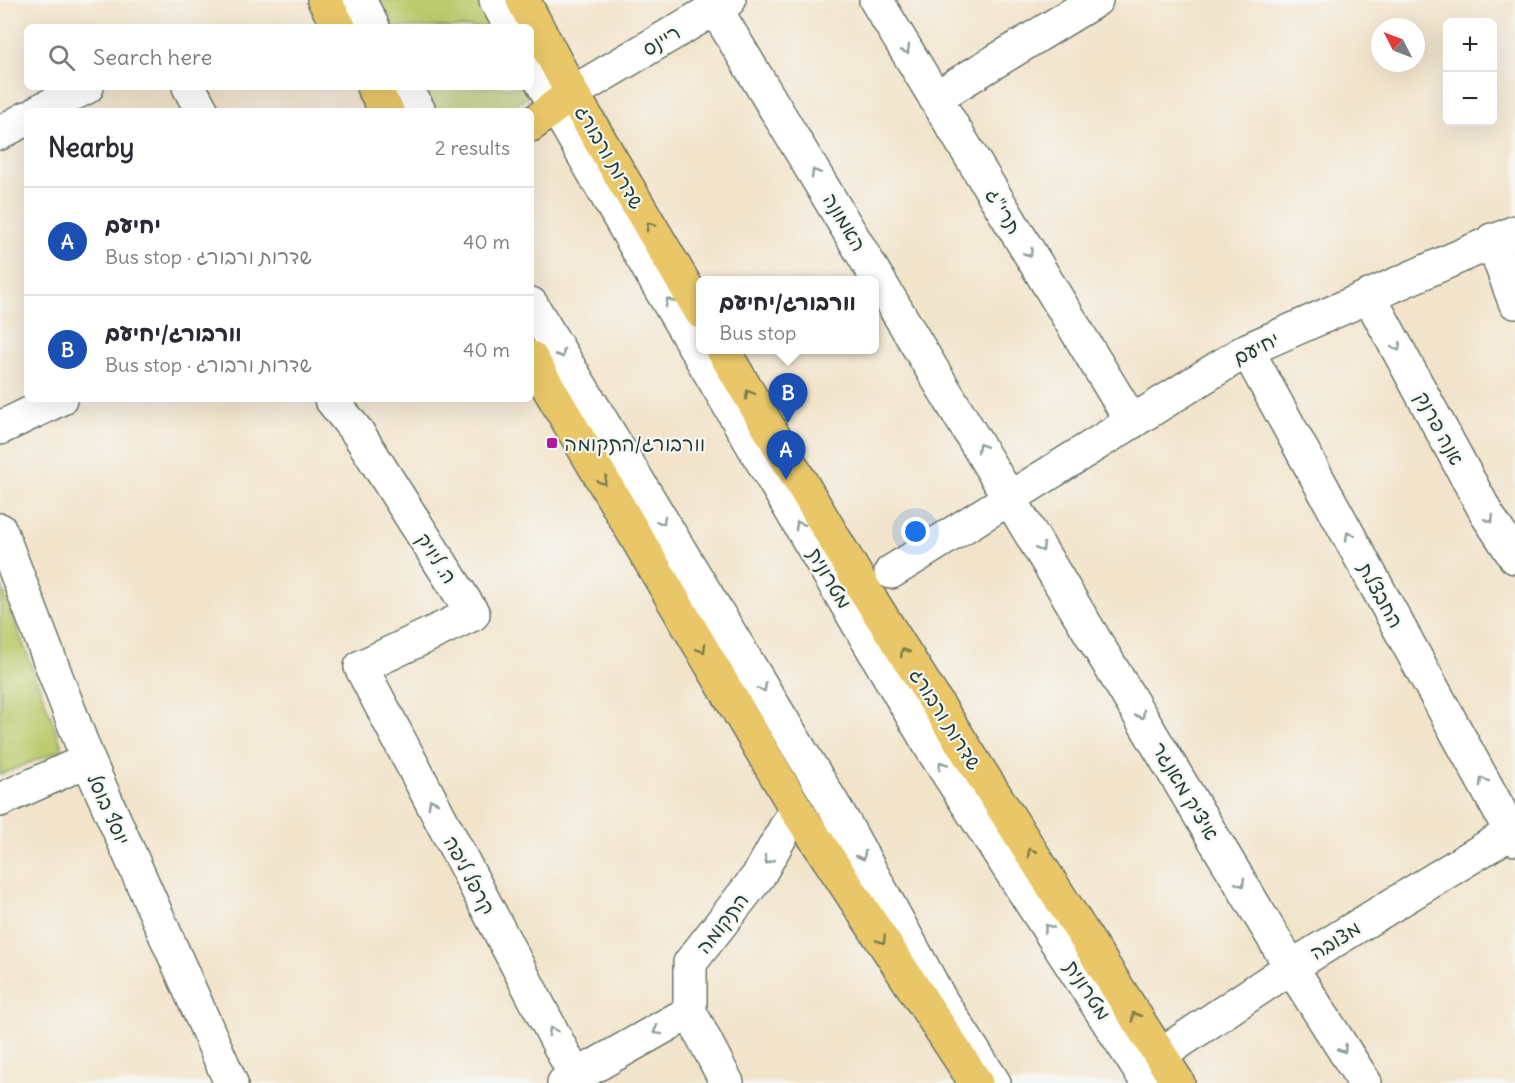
<!DOCTYPE html>
<html lang="en">
<head>
<meta charset="utf-8">
<style>
  body { margin:0; font-family:Delius,"Playpen Sans Hebrew",sans-serif; background:#f2f2f3; color:#2b2b33 }
  .controls { position:absolute; right:18px; top:18px; display:grid; overflow:hidden; border-radius:9px; box-shadow:0 6px 24px #0002 }
  .controls button { width:54px; height:54px; display:grid; place-items:center; padding:0; border:0; border-bottom:2px solid #e1e1e2; background:#fff; color:#2b2b33; font:30px sans-serif }
  .compass { position:absolute; left:1371px; top:18px; width:54px; height:54px; border-radius:50%; background:#fff; box-shadow:0 6px 24px #0002; rotate:312deg }
  .you { position:absolute; left:916px; top:532px; width:21px; height:21px; margin:-15px; border:4px solid #fff; border-radius:50%; background:#1a73e8; box-shadow:0 0 0 9px #1a73e833 }
  .badge { display:grid; place-items:center; width:39px; height:39px; border-radius:50%; background:#1a73e8; color:#fff; font-size:20px; font-weight:700 }
  .pin { position:absolute; translate:-50% -50px; filter:drop-shadow(0 2px 3px #0008) }
  .pin::after { content:''; position:absolute; top:32px; width:21px; height:18px; background:inherit; clip-path:polygon(0 0,100% 0,50% 100%) }
  .popup { position:absolute; left:696px; top:276px; width:183px; height:78px; box-sizing:border-box; display:grid; place-content:center; border-radius:9px; background:#fff; filter:drop-shadow(0 2px 4px #0005); font-size:20px; white-space:nowrap; color:#7c7c81 }
  .popup b { font-size:22px; color:#2b2b33 }
  .popup::after { content:''; position:absolute; left:50%; top:100%; margin-left:-12px; border:12px solid transparent; border-top-color:#fff }
  .list { margin:0; padding:0; list-style:none }
  h2 { display:flex; justify-content:space-between; align-items:center; height:78px; margin:0; padding:0 24px; font-size:26px }
  h2 small { font-size:20px; font-weight:400; color:#7c7c81 }
  .list li { display:grid; grid-template-columns:39px 1fr auto; gap:18px; align-items:center; box-sizing:border-box; height:108px; padding:0 24px; border-top:2px solid #e1e1e2 }
  .list b { display:block; font-size:22px; white-space:nowrap }
  .list p { margin:0; font-size:20px; white-space:nowrap; color:#7c7c81 }
  .list em { font-size:20px; font-style:normal; color:#7c7c81 }
  .icon { flex:none; width:33px; height:33px; fill:none; stroke:currentColor; stroke-width:2; stroke-linecap:round; stroke-linejoin:round }
  .map { position:relative; flex:none; width:1515px; height:1083px; overflow:hidden }
  .search { position:absolute; background:#fff; box-shadow:0 6px 24px #0002; left:24px; top:24px; width:510px; height:66px; display:flex; align-items:center; gap:15px; box-sizing:border-box; padding:0 21px; border-radius:9px; color:#7c7c81; font-size:22px }
  .panel { position:absolute; background:#fff; box-shadow:0 6px 24px #0002; left:24px; top:108px; width:510px; height:294px; border-radius:9px }
  .map>svg:first-child { display:block }
</style>
</head>
<body>
<div class="map">
<svg width="1515" height="1083" viewBox="0 0 1515 1083">
  <rect width="100%" height="100%" fill="#f6f6f2"/>
  <filter id="ink" filterUnits="userSpaceOnUse"><feTurbulence type="fractalNoise" baseFrequency=".0167" numOctaves="2"/><feDisplacementMap in="SourceGraphic" scale="12" xChannelSelector="R" yChannelSelector="G"/><feConvolveMatrix kernelMatrix="1 2 1 2 8 2 1 2 1" color-interpolation-filters="sRGB"/></filter>
  <filter id="wash" filterUnits="userSpaceOnUse"><feTurbulence type="fractalNoise" baseFrequency=".008" numOctaves="4" result="noise"/><feDisplacementMap in="SourceGraphic" scale="24" xChannelSelector="R" yChannelSelector="G"/><feGaussianBlur stdDeviation="1.35" result="paint"/><feColorMatrix in="noise" values="0 0 0 0 0 0 0 0 0 0 0 0 0 0 0 0 0 1.4 0 .05"/><feComposite in="paint" operator="in"/></filter>
  <g filter="url(#wash)">
    <rect width="100%" height="100%" fill="#f2e4cb"/>
    <path fill="#bccb6e" stroke="#6e8451" stroke-width="1.5" d="M 370,0 L 484,0 L 498,27 L 385,27 Z
      M 418,87 L 530,87 L 533,93 L 509,111 L 431,111 Z
      M 0,583 L 63,749 L 0,775 Z"/>
  </g>
  <g filter="url(#ink)">
    <g fill="none" stroke-linecap="round" stroke-linejoin="round">
      <g stroke="#697769" stroke-width="36">
        <path id="minor" d="M 359,0 L 373,27
          M 496,0 L 511,27
          M 876,0 L 1132,422
          M 715,8 L 1291,967 L 1365,1083
          M 531,63 L 650,271 L 934,752 L 1148,1083
          M 189,87 L 202,111
          M 406,87 L 419,111
          M 572,93 L 729,0
          M 935,98 L 1096,0
          M 39,111 L 87,87
          M 0,133 L 27,118
          M 1492,240 L 1515,302
          M 1369,296 L 1488,516 L 1515,557
          M 531,304 L 846,826 L 941,1001 L 994,1083
          M 1247,350 L 1515,839
          M 331,399 L 358,433 L 473,614 L 361,667 L 579,1083
          M 0,428 L 60,399
          M 0,530 L 88,760 L 231,1083
          M 891,572 L 1247,350 L 1515,232
          M 0,800 L 88,760
          M 690,1012 L 727,1083
          M 1160,1055 L 1291,967 L 1515,830
          M 564,1083 L 690,1012 L 690,963 L 759,875 L 796,809"/>
      </g>
      <g stroke="#697769" stroke-width="36">
        <path id="major" d="M 324,0 L 339,27
          M 523,0 L 572,93 L 701,312
          M 373,87 L 387,111
          M 531,125 L 572,93
          M 723,350 L 864,589 L 1178,1083
          M 531,358 L 796,809 L 976,1083"/>
      </g>
      <use href="#minor" stroke="#fff" stroke-width="33"/>
      <use href="#major" stroke="#e9c769" stroke-width="33"/>
    </g>
    <defs><path id="oneway-chevron" d="M-2-3.5L2.5 0L-2 3.5" fill="none" stroke-width="1.6" stroke-linecap="round" stroke-linejoin="round" transform="scale(1.5)"/></defs>
    <g stroke="#8f9e9a">
      <use href="#oneway-chevron" transform="translate(906 50) rotate(59)"/>
      <use href="#oneway-chevron" transform="translate(815 173) rotate(-121)"/>
      <use href="#oneway-chevron" transform="translate(1029 253) rotate(59)"/>
      <use href="#oneway-chevron" transform="translate(669 302) rotate(-120)"/>
      <use href="#oneway-chevron" transform="translate(1397 347) rotate(62)"/>
      <use href="#oneway-chevron" transform="translate(561 354) rotate(59)"/>
      <use href="#oneway-chevron" transform="translate(981 447) rotate(-121)"/>
      <use href="#oneway-chevron" transform="translate(1490 519) rotate(58)"/>
      <use href="#oneway-chevron" transform="translate(662 521) rotate(59)"/>
      <use href="#oneway-chevron" transform="translate(799 525) rotate(-120)"/>
      <use href="#oneway-chevron" transform="translate(1349 536) rotate(-119)"/>
      <use href="#oneway-chevron" transform="translate(1041 548) rotate(59)"/>
      <use href="#oneway-chevron" transform="translate(763 688) rotate(59)"/>
      <use href="#oneway-chevron" transform="translate(1141 715) rotate(59)"/>
      <use href="#oneway-chevron" transform="translate(942 765) rotate(-123)"/>
      <use href="#oneway-chevron" transform="translate(1483 781) rotate(-119)"/>
      <use href="#oneway-chevron" transform="translate(432 803) rotate(-118)"/>
      <use href="#oneway-chevron" transform="translate(862 856) rotate(62)"/>
      <use href="#oneway-chevron" transform="translate(768 860) rotate(119)"/>
      <use href="#oneway-chevron" transform="translate(1241 883) rotate(59)"/>
      <use href="#oneway-chevron" transform="translate(1048 928) rotate(-123)"/>
      <use href="#oneway-chevron" transform="translate(552 1031) rotate(-118)"/>
      <use href="#oneway-chevron" transform="translate(657 1031) rotate(151)"/>
      <use href="#oneway-chevron" transform="translate(1343 1049) rotate(58)"/>
    </g>
    <g stroke="#7a7b4c">
      <use href="#oneway-chevron" transform="translate(650 226) rotate(-120)"/>
      <use href="#oneway-chevron" transform="translate(749 394) rotate(-120)"/>
      <use href="#oneway-chevron" transform="translate(603 481) rotate(60)"/>
      <use href="#oneway-chevron" transform="translate(702 649) rotate(60)"/>
      <use href="#oneway-chevron" transform="translate(904 652) rotate(-122)"/>
      <use href="#oneway-chevron" transform="translate(1031 852) rotate(-122)"/>
      <use href="#oneway-chevron" transform="translate(882 940) rotate(57)"/>
      <use href="#oneway-chevron" transform="translate(1135 1016) rotate(-122)"/>
    </g>
  </g>
  <rect fill="#b5179e" stroke="#f6f6f2" stroke-width="2" x="546" y="437" width="12" height="12" rx="3"/>
  <g text-anchor="middle" dominant-baseline="central" stroke-width="4.5" stroke-linejoin="round" paint-order="stroke">
    <g font-size="20" fill="#1f3d34" stroke="#f6f6f2">
      <text transform="translate(661 40) rotate(-31)">ריינס</text>
      <text transform="translate(610 157) rotate(60)">שדרות ורבורג</text>
      <text transform="translate(1004 211) rotate(59)">תרי"ג</text>
      <text transform="translate(845 222) rotate(59)">האמונה</text>
      <text transform="translate(1256 348) rotate(-27)">יחיעם</text>
      <text transform="translate(1440 428) rotate(62)">אנה פרנק</text>
      <text transform="translate(437 558) rotate(57)">ה. ליויק</text>
      <text transform="translate(830 578) rotate(60)">מטרונית</text>
      <text transform="translate(1381 595) rotate(61)">החבצלת</text>
      <text transform="translate(946 719) rotate(58)">שדרות ורבורג</text>
      <text transform="translate(1186 791) rotate(59)">איציק מאנגר</text>
      <text transform="translate(109 809) rotate(66)">יוסף בוסל</text>
      <text transform="translate(470 875) rotate(62)">קרפל ליפה</text>
      <text transform="translate(722 923) rotate(-52)">התקומה</text>
      <text transform="translate(1335 940) rotate(-32)">מצובה</text>
      <text transform="translate(1088 990) rotate(57)">מטרונית</text>
    </g>
    <g font-size="20" fill="#1f3d34" stroke="#f6f6f2" text-anchor="start">
      <text x="564" y="443">וורבורג/התקומה</text>
    </g>
  </g>
</svg>
<div class="controls">
<button>+</button>
<button>−</button>
</div>
<svg class="compass" viewBox="-18 -18 36 36"><path d="M0-13l5 13h-10z" fill="#e53935"/><path d="M0 13l5-13h-10z" fill="#7c7c81"/></svg>
<div class="you"></div>
<div class="pin badge" style="left:786px;top:480px;background:#1a4fb4">A</div>
<div class="pin badge" style="left:788px;top:423px;background:#1a4fb4">B</div>
<div class="popup"><b>וורבורג/יחיעם</b>Bus stop</div>
<div class="search"><svg class="icon" aria-label="search" viewBox="0 0 24 24"><circle cx="10" cy="10" r="6"/><path d="M15 15l6 6"/></svg>Search here</div>
<section class="panel">
<h2>Nearby<small>2 results</small></h2>
<ul class="list">
<li><span class="badge" style="background:#1a4fb4">A</span><div><b>יחיעם</b><p>Bus stop · שדרות ורבורג</p></div><em>40 m</em></li>
<li><span class="badge" style="background:#1a4fb4">B</span><div><b>וורבורג/יחיעם</b><p>Bus stop · שדרות ורבורג</p></div><em>40 m</em></li>
</ul>
</section>
</div>
</body>
</html>
